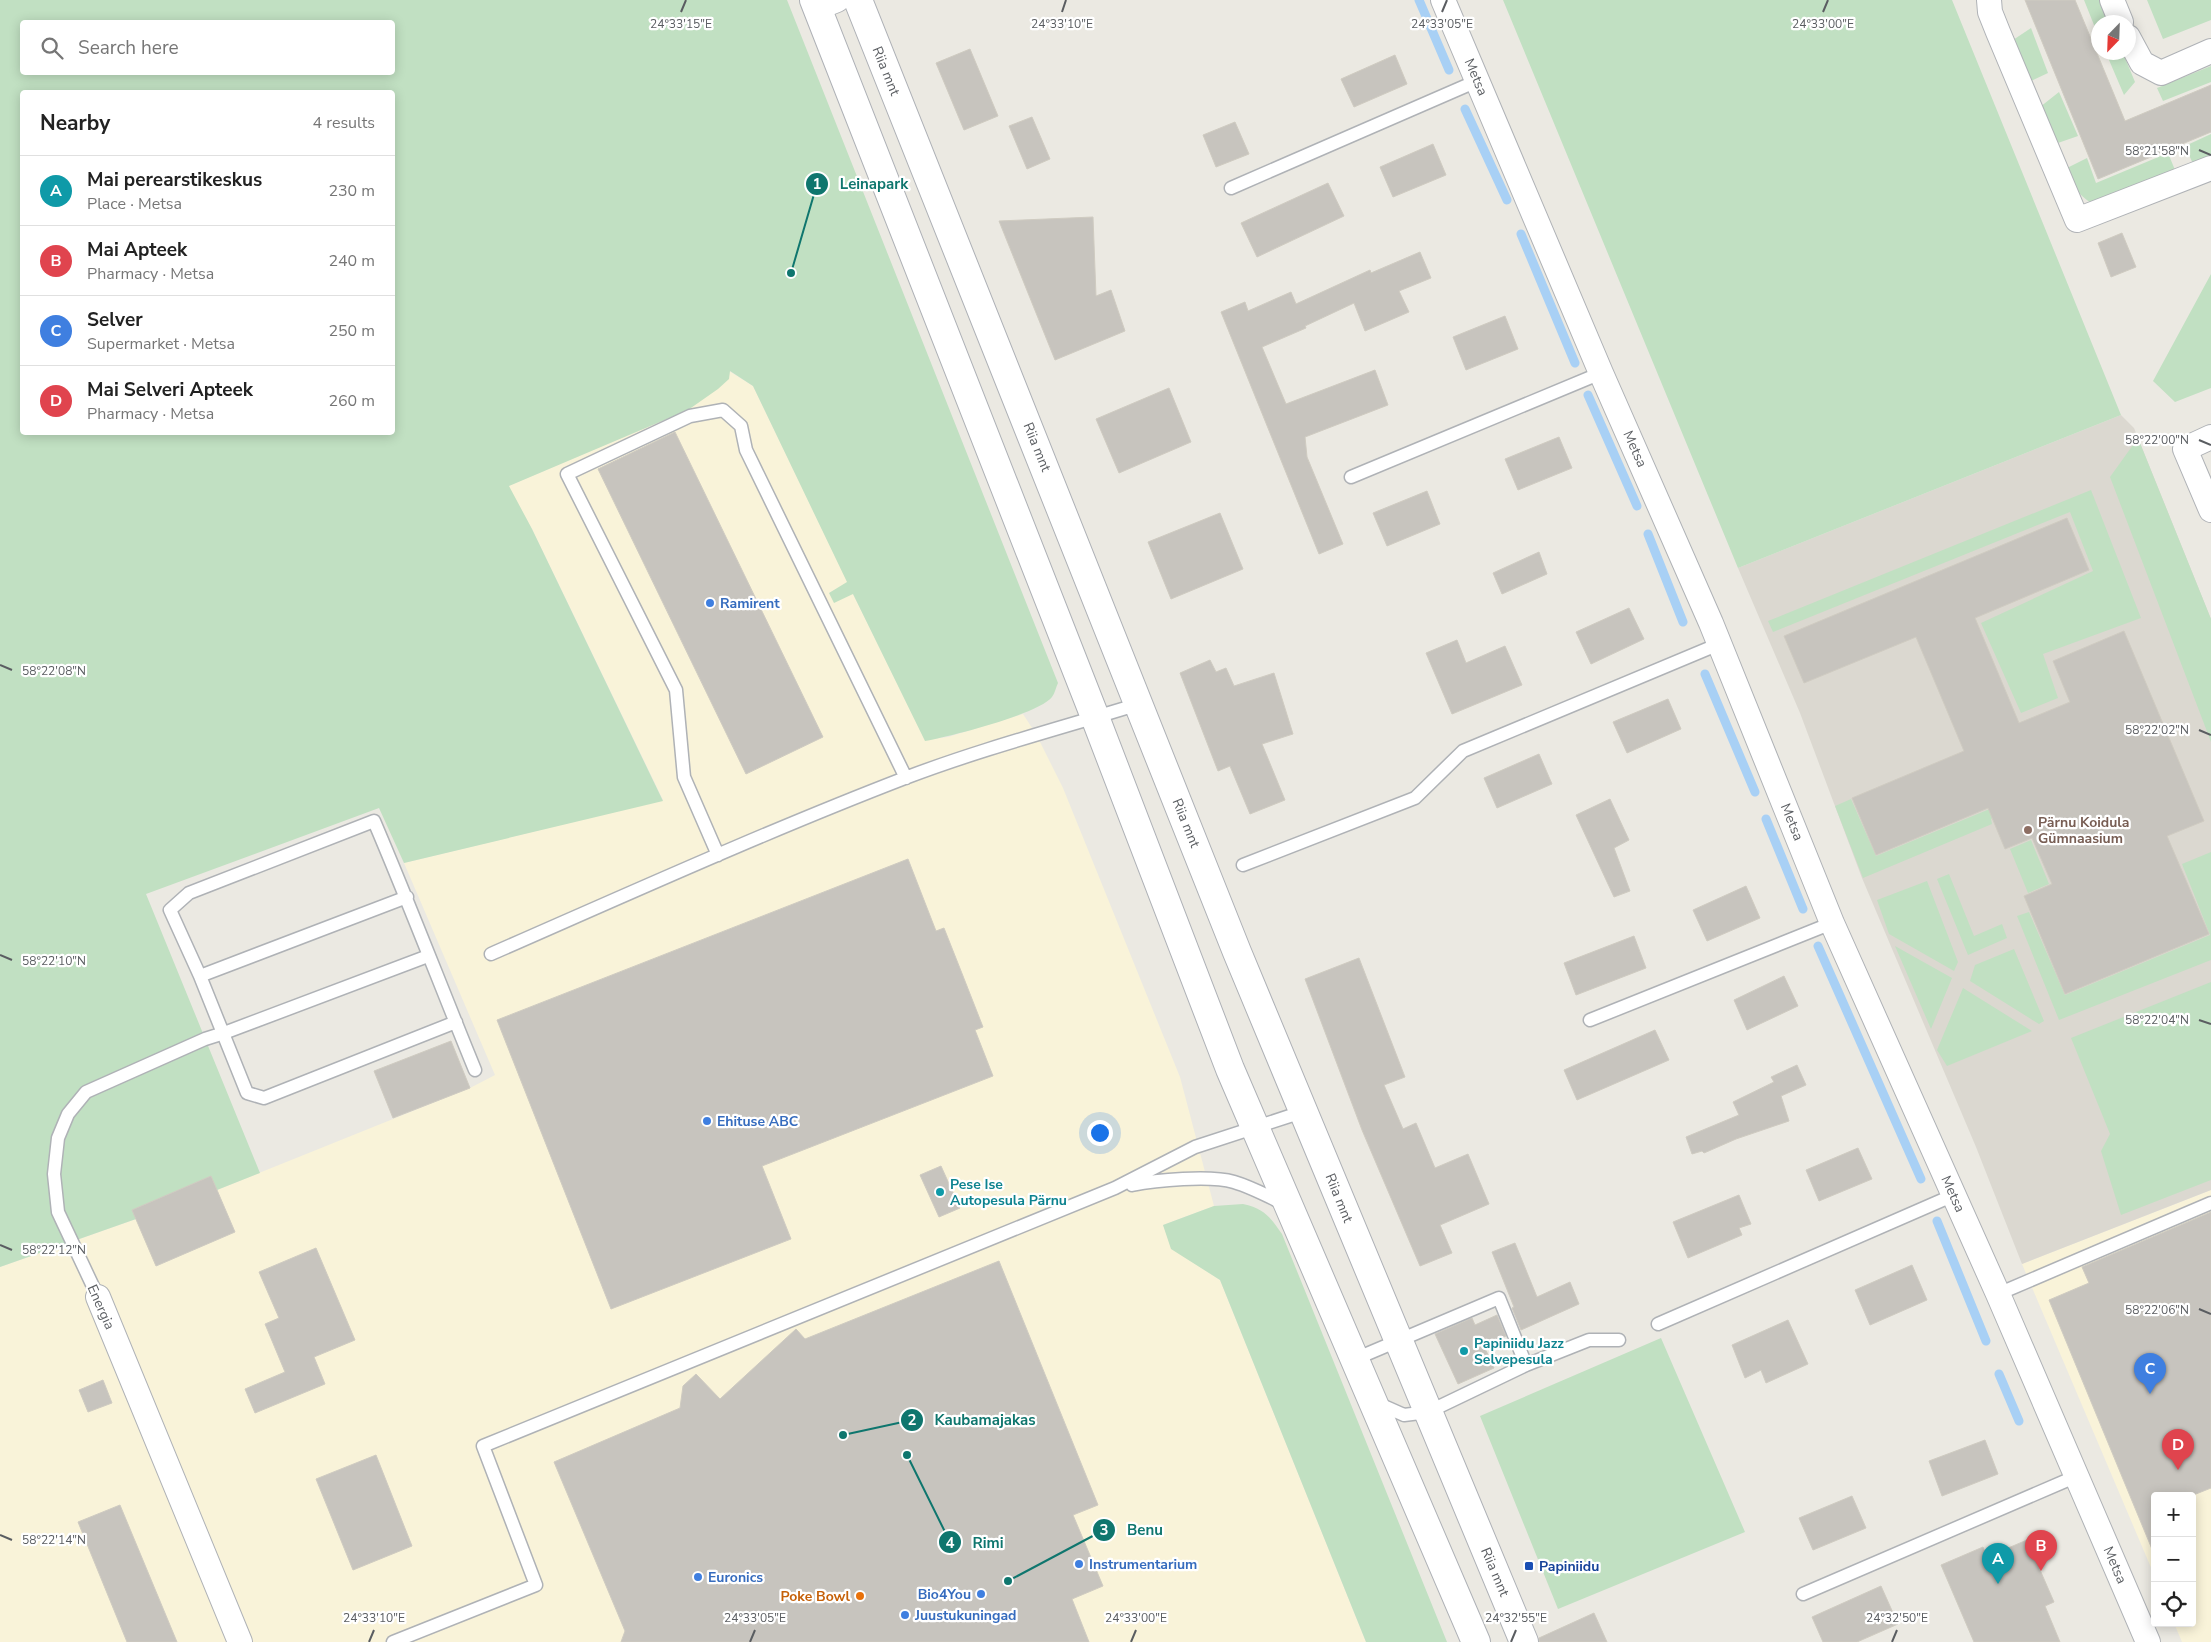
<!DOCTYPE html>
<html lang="en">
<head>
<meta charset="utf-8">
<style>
  body { margin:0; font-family:"Nunito Sans",sans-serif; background:#f2f2f2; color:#222 }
  .controls { position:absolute; right:15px; bottom:15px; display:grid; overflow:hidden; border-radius:5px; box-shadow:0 2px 12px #0003 }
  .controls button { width:45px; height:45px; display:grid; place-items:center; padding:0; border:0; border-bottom:1px solid #e0e0e0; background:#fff; color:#222; font:25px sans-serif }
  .compass { position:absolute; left:2091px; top:15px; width:45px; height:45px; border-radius:50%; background:#fff; box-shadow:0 2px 12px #0003; rotate:203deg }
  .you { position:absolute; left:1099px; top:1132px; width:18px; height:18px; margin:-12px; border:4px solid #fff; border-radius:50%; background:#1a73e8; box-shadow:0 0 0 8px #1a73e833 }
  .badge { display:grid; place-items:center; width:32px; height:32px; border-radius:50%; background:#b45309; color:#fff; font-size:16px; font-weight:700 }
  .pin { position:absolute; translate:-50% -41px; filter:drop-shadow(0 1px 2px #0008) }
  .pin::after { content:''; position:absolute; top:26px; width:18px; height:15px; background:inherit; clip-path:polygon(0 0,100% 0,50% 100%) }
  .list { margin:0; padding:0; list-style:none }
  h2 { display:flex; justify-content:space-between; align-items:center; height:65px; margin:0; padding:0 20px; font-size:21px }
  h2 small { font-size:16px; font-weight:400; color:#767676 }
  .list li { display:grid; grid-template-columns:32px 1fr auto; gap:15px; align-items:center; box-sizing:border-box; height:70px; padding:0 20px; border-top:1px solid #e0e0e0 }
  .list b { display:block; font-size:19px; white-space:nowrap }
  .list p { margin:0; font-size:16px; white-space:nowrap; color:#767676 }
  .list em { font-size:16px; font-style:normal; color:#767676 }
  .icon { flex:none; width:28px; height:28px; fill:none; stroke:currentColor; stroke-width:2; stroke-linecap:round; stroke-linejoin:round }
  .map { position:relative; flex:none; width:2211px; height:1642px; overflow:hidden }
  .search { position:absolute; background:#fff; box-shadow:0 2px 12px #0003; left:20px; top:20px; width:375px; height:55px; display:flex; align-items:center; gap:12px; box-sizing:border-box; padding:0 18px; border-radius:5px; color:#767676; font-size:19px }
  .panel { position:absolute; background:#fff; box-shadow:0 2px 12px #0003; left:20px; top:90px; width:375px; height:345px; border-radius:5px }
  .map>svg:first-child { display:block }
</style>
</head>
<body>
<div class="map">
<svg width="2211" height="1642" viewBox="0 0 2211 1642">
  <rect width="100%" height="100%" fill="#ebe9e2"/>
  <path fill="#f9f3d9" d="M 729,371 L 753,386 L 848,583 L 829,593 L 853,594 L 925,740 L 948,737 L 1023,714 L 1036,734 L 1063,788 L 1180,1077 L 1214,1206 L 1163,1225 L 1172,1249 L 1220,1280 L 1366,1642 L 0,1642 L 0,1267 L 136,1219 L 157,1266 L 235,1232 L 217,1190 L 470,1088 L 495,1075 L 404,863 L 663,800 L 532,529 L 508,486 L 688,410 Z
    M 2211,1190 L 2211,1642 L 2182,1642 L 2174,1623 L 2192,1623 L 2192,1496 L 2155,1496 L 2155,1577 L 2022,1264 Z"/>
  <path fill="#dbd8d0" d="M 2121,415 L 2134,428 L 2211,619 L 2211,1190 L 2022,1264 L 1976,1147 L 1862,878 L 1800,713 L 1738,568 Z"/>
  <path fill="#c1e0c2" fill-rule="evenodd" d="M 0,0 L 787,0 L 1058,683 C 1056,687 1055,693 1052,697 C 1039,714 948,737 925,741 L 853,594 L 834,603 L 829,593 L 847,582 L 753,386 L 730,371 L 729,379 L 718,389 L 688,410 L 509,486 L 532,529 L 663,801 L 404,863 L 379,808 L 146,894 L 260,1173 L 217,1190 L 211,1176 L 132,1210 L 136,1219 L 0,1267 ZM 22,22 L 392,22 L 392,72 L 22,72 ZM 22,92 L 392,92 L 392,432 L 22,432 Z
    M 1503,0 L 1952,0 L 2121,415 L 1738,568 Z
    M 2084,0 L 2102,0 L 2111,22 L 2098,22 L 2098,35 Z
    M 2147,0 L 2211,0 L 2211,20 L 2163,39 Z
    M 2031,28 L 2048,73 L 2031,81 L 2013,40 Z
    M 2106,53 L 2123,53 L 2135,82 L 2124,95 Z
    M 2211,66 L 2211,82 L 2163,101 L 2157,88 Z
    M 2059,92 L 2078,136 L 2055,144 L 2040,107 Z
    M 2211,134 L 2211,159 L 2194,166 L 2185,146 Z
    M 2168,153 L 2175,170 L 2097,206 C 2079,197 2072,186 2065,169 L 2087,158 L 2096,183 Z
    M 2211,274 L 2211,388 L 2175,402 L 2153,381 Z
    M 2138,438 L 2211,619 L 2211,742 L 2110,477 Z
    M 2091,490 L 2141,618 L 2043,654 L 2058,698 L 2021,713 L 1981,623 L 2093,571 L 2070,512 L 1773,632 L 1768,621 Z
    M 1851,799 L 1876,856 L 2009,801 L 2012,810 L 1991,819 L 1992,824 L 1863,878 L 1835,806 Z
    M 2031,840 L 2049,884 L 2028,893 L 2010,849 Z
    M 2211,852 L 2211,960 L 2059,1020 L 2017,916 L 2029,912 L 2065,995 L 2210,935 L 2182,864 Z
    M 1949,874 L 1974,936 L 2002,924 L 2007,938 L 1968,955 L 1937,879 Z
    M 1927,881 L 1958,962 L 1954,971 L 1889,934 L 1877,900 Z
    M 1895,946 L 1952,978 L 1931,1029 Z
    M 2014,949 L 2044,1021 L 2039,1024 L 1970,981 L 1975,965 Z
    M 2211,982 L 2211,1180 L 2121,1215 L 2101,1151 L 2110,1134 L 2071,1038 Z
    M 1963,988 L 2032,1031 L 1947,1066 L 1937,1050 Z
    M 1243,1204 C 1265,1209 1270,1217 1282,1234 L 1447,1642 L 1366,1642 L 1220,1280 L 1171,1249 L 1163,1225 L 1214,1206 Z
    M 1661,1338 L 1745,1532 L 1558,1609 L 1480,1416 Z"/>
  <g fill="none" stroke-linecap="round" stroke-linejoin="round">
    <path stroke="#a8d0f5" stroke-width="9" d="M 1419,0 L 1449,70
      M 1465,109 L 1507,200
      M 1521,234 L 1575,363
      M 1588,395 L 1637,506
      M 1648,534 L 1683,622
      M 1705,674 L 1755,792
      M 1766,819 L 1803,909
      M 1818,946 L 1921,1179
      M 1937,1221 L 1986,1341
      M 1999,1374 L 2019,1421"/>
  </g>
  <path fill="#c7c4be" stroke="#cfcbc1" d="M 2025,0 L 2075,0 L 2125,121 L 2211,85 L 2211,132 L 2098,179 Z
    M 970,49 L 998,116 L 964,130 L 936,63 Z
    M 1395,55 L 1407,84 L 1354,107 L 1341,79 Z
    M 1032,117 L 1050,159 L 1027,169 L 1009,126 Z
    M 1235,122 L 1249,154 L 1216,167 L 1203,135 Z
    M 1433,144 L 1446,175 L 1393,197 L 1380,167 Z
    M 1328,183 L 1344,216 L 1257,257 L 1241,223 Z
    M 1093,217 L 1096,296 L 1111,290 L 1125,331 L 1055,360 L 999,221 Z
    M 2122,233 L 2136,267 L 2111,277 L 2098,243 Z
    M 1420,252 L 1431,278 L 1399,291 L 1409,312 L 1365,331 L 1354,303 L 1305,326 L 1306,328 L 1262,347 L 1286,404 L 1375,370 L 1388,405 L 1305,437 L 1307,457 L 1343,544 L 1319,554 L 1221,312 L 1245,302 L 1248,311 L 1291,292 L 1296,304 L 1370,270 L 1371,273 Z
    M 1505,316 L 1518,349 L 1466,370 L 1453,337 Z
    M 1169,388 L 1191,442 L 1119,473 L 1096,419 Z
    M 675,432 L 823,737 L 746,774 L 598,469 Z
    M 1559,437 L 1572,468 L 1518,490 L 1505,459 Z
    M 1427,491 L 1440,524 L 1387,546 L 1373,513 Z
    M 1220,513 L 1243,569 L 1171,599 L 1148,542 Z
    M 2067,518 L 2089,570 L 1975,618 L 2019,723 L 2070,702 L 2053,661 L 2124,631 L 2204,821 L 2167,836 L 2209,934 L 2065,994 L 2024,896 L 2052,884 L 2032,838 L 2005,849 L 1988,808 L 1876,855 L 1852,798 L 1964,751 L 1916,637 L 1804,683 L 1784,636 Z
    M 1539,552 L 1547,574 L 1502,594 L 1493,573 Z
    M 1629,608 L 1644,639 L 1591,664 L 1576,632 Z
    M 1457,640 L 1466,663 L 1505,646 L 1522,685 L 1452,714 L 1426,653 Z
    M 1210,660 L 1216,672 L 1226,668 L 1234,686 L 1274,673 L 1293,734 L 1262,744 L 1285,800 L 1250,814 L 1230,766 L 1218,771 L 1180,673 Z
    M 1668,699 L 1681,729 L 1627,753 L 1613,722 Z
    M 1539,754 L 1552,784 L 1497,808 L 1484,778 Z
    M 1610,799 L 1629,840 L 1614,848 L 1630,891 L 1614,897 L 1576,815 Z
    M 908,859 L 936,931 L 944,928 L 963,976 L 983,1027 L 975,1030 L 993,1076 L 762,1166 L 791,1239 L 611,1309 L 497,1020 Z
    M 1746,886 L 1760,918 L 1707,941 L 1693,910 Z
    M 1634,936 L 1646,968 L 1576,995 L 1564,963 Z
    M 1359,958 L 1405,1077 L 1384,1085 L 1403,1129 L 1416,1123 L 1435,1168 L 1468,1154 L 1489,1204 L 1440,1225 L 1452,1253 L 1420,1266 L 1362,1130 L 1305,979 Z
    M 1784,976 L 1798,1006 L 1747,1030 L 1734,1000 Z
    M 1655,1030 L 1669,1060 L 1577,1100 L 1564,1070 Z
    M 451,1041 L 470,1088 L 393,1118 L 374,1071 Z
    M 1797,1065 L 1806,1085 L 1781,1096 L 1789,1121 L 1736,1139 L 1704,1153 L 1702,1151 L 1692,1154 L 1686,1137 L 1739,1115 L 1733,1102 L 1774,1082 L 1771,1077 Z
    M 1858,1148 L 1872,1179 L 1819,1201 L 1806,1170 Z
    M 941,1166 L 960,1208 L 939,1217 L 920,1175 Z
    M 211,1176 L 235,1232 L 156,1266 L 132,1210 Z
    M 1739,1195 L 1751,1224 L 1739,1228 L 1742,1235 L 1688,1258 L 1673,1222 Z
    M 2211,1212 L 2211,1488 L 2191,1496 L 2155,1496 L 2154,1554 L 2049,1300 L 2089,1283 L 2082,1267 Z
    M 1515,1243 L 1537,1297 L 1570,1282 L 1579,1304 L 1521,1330 L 1512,1308 L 1514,1307 L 1492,1252 Z
    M 316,1248 L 355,1340 L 314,1357 L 325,1384 L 255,1413 L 245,1389 L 285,1372 L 265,1324 L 279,1318 L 259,1272 Z
    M 999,1261 L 1098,1505 L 1073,1515 L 1103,1586 L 1072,1599 L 1089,1642 L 621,1642 L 625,1631 L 554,1462 L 680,1408 L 683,1386 L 696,1374 L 720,1399 L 796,1329 L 805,1339 Z
    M 1912,1265 L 1927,1300 L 1870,1325 L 1855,1290 Z
    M 1497,1315 L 1506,1336 L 1484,1346 L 1494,1368 L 1458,1384 L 1435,1334 L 1472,1318 L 1475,1325 Z
    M 1788,1320 L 1808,1364 L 1766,1383 L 1761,1370 L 1745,1378 L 1732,1345 Z
    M 103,1380 L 112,1403 L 88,1412 L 79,1390 Z
    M 1985,1440 L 1998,1474 L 1942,1496 L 1929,1461 Z
    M 376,1455 L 412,1546 L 353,1570 L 316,1479 Z
    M 1852,1496 L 1866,1528 L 1813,1550 L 1799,1518 Z
    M 120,1505 L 177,1642 L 127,1642 L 78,1522 Z
    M 2027,1540 L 2054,1602 L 2045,1606 L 2060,1642 L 1974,1642 L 1941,1565 L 1983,1547 L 1987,1557 Z
    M 1881,1586 L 1898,1624 L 1857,1642 L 1823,1642 L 1812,1617 Z
    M 1594,1613 L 1607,1642 L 1539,1642 L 1539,1638 Z"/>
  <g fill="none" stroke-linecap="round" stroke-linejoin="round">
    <g stroke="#afb2b6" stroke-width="15">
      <path id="service" d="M 1231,188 L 1477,81
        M 1351,477 L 1601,373
        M 718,855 L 684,777 L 676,690 L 567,474 L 690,416 L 723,410 L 741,426 L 746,450 L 906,778
        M 1243,865 L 1415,798 L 1463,751 L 1719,644
        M 491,954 C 628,894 765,832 905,778 C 981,749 1061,728 1139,704
        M 200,976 L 407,897
        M 1590,1020 L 1832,923
        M 456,1022 L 264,1098 L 247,1093 L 200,976 L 170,910 L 189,893 L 374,821 C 409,903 441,987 475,1070
        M 1132,1185 C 1156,1180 1210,1175 1234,1182 C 1251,1187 1268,1196 1284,1204
        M 1998,1294 L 2211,1203
        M 98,1297 L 58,1212 L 54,1174 L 58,1138 L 68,1114 L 86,1092 L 205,1039 L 224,1033 L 428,956
        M 1658,1324 L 1954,1195
        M 1355,1359 L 1499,1298 L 1526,1365
        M 1377,1403 L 1404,1415 L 1428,1412 L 1526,1365 L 1589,1340 L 1619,1340
        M 1803,1594 L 2077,1476
        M 393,1642 L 536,1585 L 483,1446 L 1115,1188 L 1195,1147 L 1302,1112"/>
    </g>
    <g stroke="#afb2b6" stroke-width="26">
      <path id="minor" d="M 1443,0 L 1601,373 L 1711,623 L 1832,923 L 1998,1294 L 2148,1642
        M 1989,0 L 1990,12 L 1998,32 L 2077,220 L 2211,168
        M 2112,0 L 2121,22
        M 817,8 L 837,0
        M 2128,37 L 2142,63 L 2161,73 L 2211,51
        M 2211,437 L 2185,449 L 2211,510
        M 98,1297 L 240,1642"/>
    </g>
    <g stroke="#aeb1b6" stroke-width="30">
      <path id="secondary" d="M 814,0 L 1095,717 L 1230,1069 L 1476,1642
        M 858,0 L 1237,952 L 1524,1642"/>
    </g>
    <use href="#service" stroke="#fff" stroke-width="12"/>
    <use href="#minor" stroke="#fff" stroke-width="24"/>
    <use href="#secondary" stroke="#fff" stroke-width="28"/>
  </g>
  <path fill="none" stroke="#5a5d61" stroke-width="2" d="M 681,12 L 686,0M 1062,12 L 1066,0M 1442,12 L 1447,0M 1823,12 L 1828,0M 2199,150 L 2211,155M 2199,440 L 2211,445M 0,665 L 12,670M 2199,730 L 2211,735M 0,955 L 12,960M 2199,1020 L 2211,1024M 0,1245 L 12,1250M 2199,1309 L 2211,1314M 0,1535 L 12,1540M 369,1642 L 374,1630M 750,1642 L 755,1630M 1131,1642 L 1136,1630M 1511,1642 L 1516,1630M 1892,1642 L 1897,1630"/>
  <g fill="#3f7fe0" stroke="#fff" stroke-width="2">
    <circle cx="710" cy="603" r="5"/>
    <circle cx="707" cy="1121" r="5"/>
    <circle cx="1079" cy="1564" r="5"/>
    <circle cx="698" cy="1577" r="5"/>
    <circle cx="981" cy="1594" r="5"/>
    <circle cx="905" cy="1615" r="5"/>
  </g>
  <circle fill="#8d6e63" stroke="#fff" stroke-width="2" cx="2028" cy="830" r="5"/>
  <g fill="#0f9aa8" stroke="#fff" stroke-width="2">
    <circle cx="940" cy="1192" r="5"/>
    <circle cx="1464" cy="1351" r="5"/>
  </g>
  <rect fill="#1a4fb4" stroke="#fff" stroke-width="2" x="1524" y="1561" width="10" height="10" rx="2.5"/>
  <circle fill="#e8710a" stroke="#fff" stroke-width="2" cx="860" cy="1596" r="5"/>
  <g text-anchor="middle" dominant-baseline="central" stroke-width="4.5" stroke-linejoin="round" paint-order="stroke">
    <g font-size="14" fill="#5a5d61" stroke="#fff">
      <text transform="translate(886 71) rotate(68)">Riia mnt</text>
      <text transform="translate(1476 77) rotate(67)">Metsa</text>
      <text transform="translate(1037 447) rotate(68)">Riia mnt</text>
      <text transform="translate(1635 449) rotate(66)">Metsa</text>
      <text transform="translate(1792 822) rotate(68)">Metsa</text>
      <text transform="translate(1186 823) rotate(68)">Riia mnt</text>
      <text transform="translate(1953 1194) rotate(66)">Metsa</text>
      <text transform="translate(1339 1198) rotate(68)">Riia mnt</text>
      <text transform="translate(101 1307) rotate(66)">Energia</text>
      <text transform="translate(2115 1565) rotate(67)">Metsa</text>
      <text transform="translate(1495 1572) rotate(67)">Riia mnt</text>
    </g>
    <g font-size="14" font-weight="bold" fill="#366cbe" stroke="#fff" text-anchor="start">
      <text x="720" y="603">Ramirent</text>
      <text x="717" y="1121">Ehituse ABC</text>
      <text x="1089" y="1564">Instrumentarium</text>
      <text x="708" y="1577">Euronics</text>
      <text x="971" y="1594" text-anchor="end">Bio4You</text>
      <text x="915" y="1615">Juustukuningad</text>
    </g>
    <g font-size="14" font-weight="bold" fill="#785e54" stroke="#fff" text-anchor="start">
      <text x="2038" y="822">Pärnu Koidula<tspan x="2038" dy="16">Gümnaasium</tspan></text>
    </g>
    <g font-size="14" font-weight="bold" fill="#0d838f" stroke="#fff" text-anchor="start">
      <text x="950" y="1184">Pese Ise<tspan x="950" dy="16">Autopesula Pärnu</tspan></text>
      <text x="1474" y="1343">Papiniidu Jazz<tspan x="1474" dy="16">Selvepesula</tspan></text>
    </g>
    <g font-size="14" font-weight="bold" fill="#164399" stroke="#fff" text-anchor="start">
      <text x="1539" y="1566">Papiniidu</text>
    </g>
    <g font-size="14" font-weight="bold" fill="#c56008" stroke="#fff" text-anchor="end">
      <text x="850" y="1596">Poke Bowl</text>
    </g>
  </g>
  <g font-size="12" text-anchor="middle" fill="#5a5d61" stroke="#fff" stroke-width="4.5" stroke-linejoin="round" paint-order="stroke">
    <text x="681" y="28">24°33'15"E</text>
    <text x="1062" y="28">24°33'10"E</text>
    <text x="1823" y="28">24°33'00"E</text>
    <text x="1442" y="28">24°33'05"E</text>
    <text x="2157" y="155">58°21'58"N</text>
    <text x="2157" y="444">58°22'00"N</text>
    <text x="54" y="675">58°22'08"N</text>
    <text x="2157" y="734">58°22'02"N</text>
    <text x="54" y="965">58°22'10"N</text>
    <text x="2157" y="1024">58°22'04"N</text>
    <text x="54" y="1254">58°22'12"N</text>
    <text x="2157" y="1314">58°22'06"N</text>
    <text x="54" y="1544">58°22'14"N</text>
    <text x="374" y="1622">24°33'10"E</text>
    <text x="755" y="1622">24°33'05"E</text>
    <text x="1136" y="1622">24°33'00"E</text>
    <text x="1516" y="1622">24°32'55"E</text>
    <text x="1897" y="1622">24°32'50"E</text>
  </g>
  <path fill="none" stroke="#0f766e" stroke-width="2" d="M791 273L817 184M843 1435L912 1420M1008 1581L1104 1530M907 1455L950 1542"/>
  <g fill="#0f766e" stroke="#fff" stroke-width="2">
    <circle cx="791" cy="273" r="5"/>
    <circle cx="843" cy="1435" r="5"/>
    <circle cx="1008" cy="1581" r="5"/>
    <circle cx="907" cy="1455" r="5"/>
    <circle cx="817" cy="184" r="12"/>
    <circle cx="912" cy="1420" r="12"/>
    <circle cx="1104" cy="1530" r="12"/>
    <circle cx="950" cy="1542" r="12"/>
  </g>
  <g font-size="15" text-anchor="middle" font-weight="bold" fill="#fff">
    <text x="817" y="189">1</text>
    <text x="912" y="1425">2</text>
    <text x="1104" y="1535">3</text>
    <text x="950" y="1548">4</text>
  </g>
  <g font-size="15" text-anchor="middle" font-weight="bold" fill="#0f766e" stroke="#fff" stroke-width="4.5" stroke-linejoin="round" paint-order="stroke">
    <text x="874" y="189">Leinapark</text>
    <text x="985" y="1425">Kaubamajakas</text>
    <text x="1145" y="1535">Benu</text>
    <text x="988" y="1548">Rimi</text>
  </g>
</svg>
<div class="controls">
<button>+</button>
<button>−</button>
<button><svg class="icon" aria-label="locate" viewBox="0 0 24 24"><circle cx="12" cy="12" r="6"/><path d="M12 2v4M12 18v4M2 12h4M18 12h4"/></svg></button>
</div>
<svg class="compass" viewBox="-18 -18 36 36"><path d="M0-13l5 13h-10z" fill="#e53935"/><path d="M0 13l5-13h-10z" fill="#767676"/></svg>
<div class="you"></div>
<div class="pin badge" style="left:1998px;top:1584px;background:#0f9aa8">A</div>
<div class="pin badge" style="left:2041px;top:1571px;background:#e0444e">B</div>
<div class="pin badge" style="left:2150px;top:1394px;background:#3f7fe0">C</div>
<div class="pin badge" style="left:2178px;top:1470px;background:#e0444e">D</div>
<div class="search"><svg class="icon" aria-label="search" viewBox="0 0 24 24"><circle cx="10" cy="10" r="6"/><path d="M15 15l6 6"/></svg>Search here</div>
<section class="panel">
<h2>Nearby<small>4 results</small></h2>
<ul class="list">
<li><span class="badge" style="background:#0f9aa8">A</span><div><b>Mai perearstikeskus</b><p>Place · Metsa</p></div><em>230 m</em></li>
<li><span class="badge" style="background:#e0444e">B</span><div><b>Mai Apteek</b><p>Pharmacy · Metsa</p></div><em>240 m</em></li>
<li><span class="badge" style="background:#3f7fe0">C</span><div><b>Selver</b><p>Supermarket · Metsa</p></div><em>250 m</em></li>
<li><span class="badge" style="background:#e0444e">D</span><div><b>Mai Selveri Apteek</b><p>Pharmacy · Metsa</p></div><em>260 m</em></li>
</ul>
</section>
</div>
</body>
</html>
